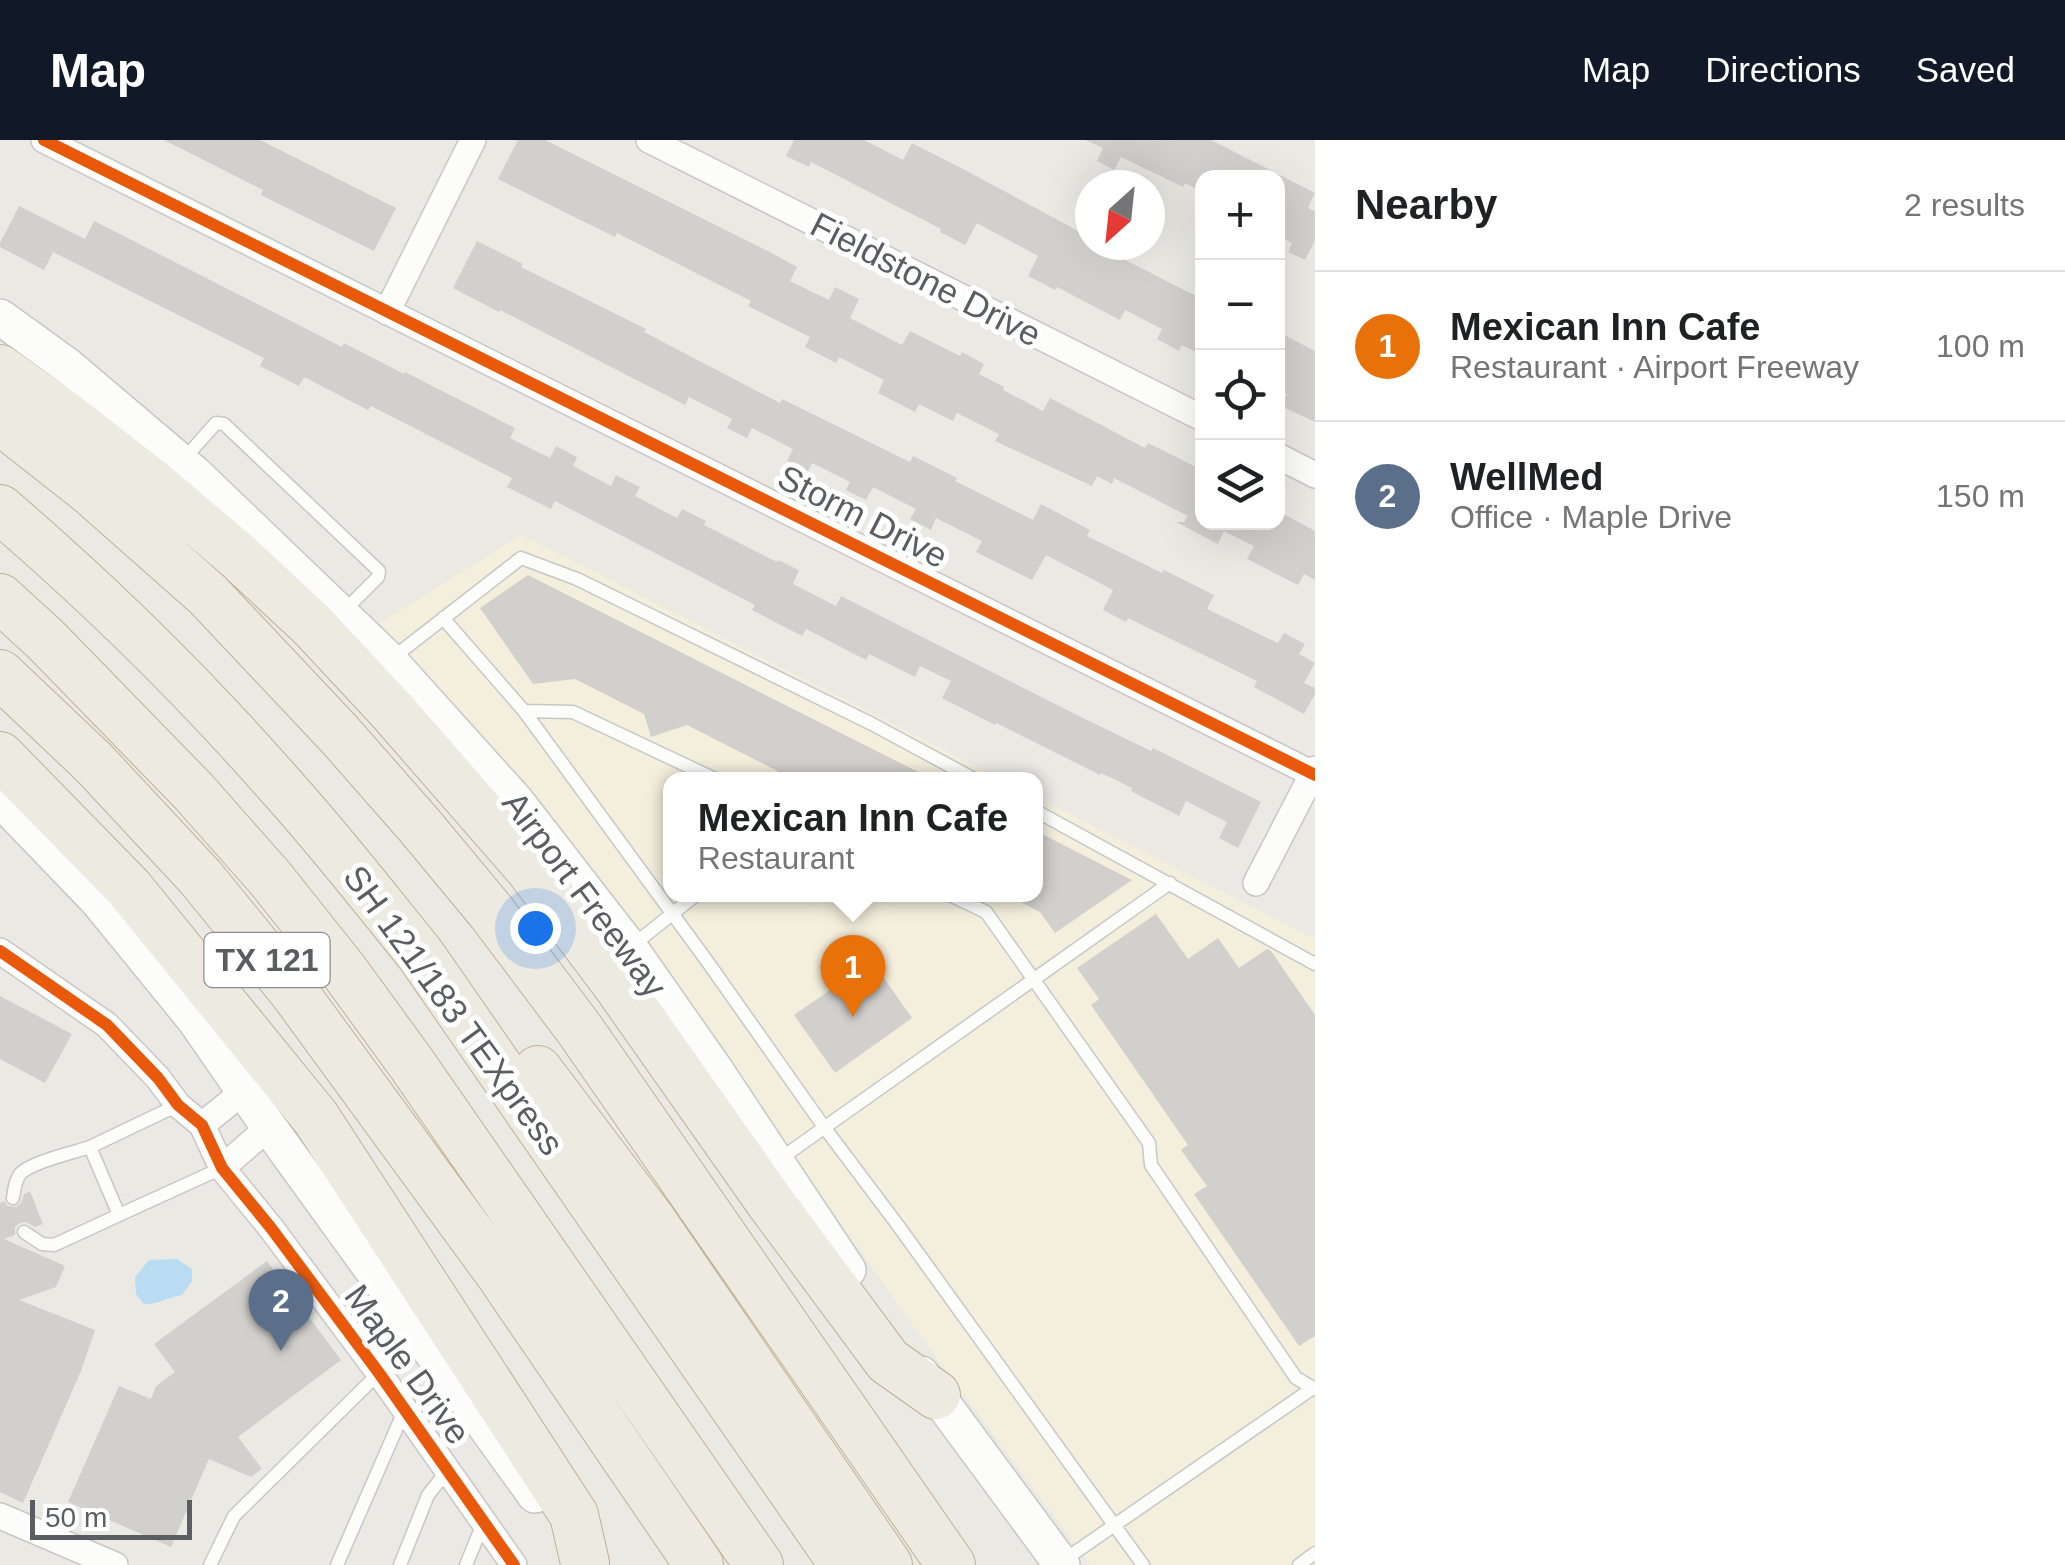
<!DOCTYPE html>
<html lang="en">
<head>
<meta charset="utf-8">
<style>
  body { margin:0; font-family:Helvetica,sans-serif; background:#f2f2f2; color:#202124 }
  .controls { position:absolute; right:30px; top:30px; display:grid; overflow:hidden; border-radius:20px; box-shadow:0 10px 40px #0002 }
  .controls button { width:90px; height:90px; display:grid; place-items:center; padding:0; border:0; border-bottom:2px solid #e0e0e0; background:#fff; color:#202124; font:50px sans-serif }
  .compass { position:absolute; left:1075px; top:30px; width:90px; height:90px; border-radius:50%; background:#fff; box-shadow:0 10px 40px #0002; rotate:207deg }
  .scale { position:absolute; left:30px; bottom:25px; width:162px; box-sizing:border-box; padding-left:10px; border:5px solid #5a5e62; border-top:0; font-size:28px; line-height:35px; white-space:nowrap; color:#5a5e62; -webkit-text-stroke:8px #fff; paint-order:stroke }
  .you { position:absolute; left:535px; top:788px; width:35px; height:35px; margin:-25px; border:8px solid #fff; border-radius:50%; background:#1a73e8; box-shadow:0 0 0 15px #1a73e833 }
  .badge { display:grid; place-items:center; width:65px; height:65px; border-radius:50%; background:#111827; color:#fff; font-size:32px; font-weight:700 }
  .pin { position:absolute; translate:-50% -82px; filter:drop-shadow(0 2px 5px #0008) }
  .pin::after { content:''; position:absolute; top:52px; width:35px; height:30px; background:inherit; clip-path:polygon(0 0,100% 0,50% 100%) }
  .popup { position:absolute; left:663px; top:632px; width:380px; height:130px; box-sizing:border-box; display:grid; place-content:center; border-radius:20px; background:#fff; filter:drop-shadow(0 2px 8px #0005); font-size:32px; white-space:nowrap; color:#757577 }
  .popup b { font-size:38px; color:#202124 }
  .popup::after { content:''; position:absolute; left:50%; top:100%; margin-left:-20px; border:20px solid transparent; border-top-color:#fff }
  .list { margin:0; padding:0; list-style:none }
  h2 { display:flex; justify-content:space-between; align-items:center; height:130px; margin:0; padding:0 40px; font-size:42px }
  h2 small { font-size:32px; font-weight:400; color:#757577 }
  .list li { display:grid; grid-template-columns:65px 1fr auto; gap:30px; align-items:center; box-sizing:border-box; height:150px; padding:0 40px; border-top:2px solid #e0e0e0 }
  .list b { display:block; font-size:38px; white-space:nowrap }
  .list p { margin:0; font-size:32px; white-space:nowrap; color:#757577 }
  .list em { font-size:32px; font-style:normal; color:#757577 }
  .icon { flex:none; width:55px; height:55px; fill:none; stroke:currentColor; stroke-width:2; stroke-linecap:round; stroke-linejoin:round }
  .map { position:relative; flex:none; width:1315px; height:1425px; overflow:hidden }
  header { display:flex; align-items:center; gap:60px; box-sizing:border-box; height:140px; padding:0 50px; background:#111827; color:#fff }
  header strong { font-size:48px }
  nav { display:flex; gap:55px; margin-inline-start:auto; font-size:35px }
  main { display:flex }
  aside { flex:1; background:#fff }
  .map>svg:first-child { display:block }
</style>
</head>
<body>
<header>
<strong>Map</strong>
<nav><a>Map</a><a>Directions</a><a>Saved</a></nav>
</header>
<main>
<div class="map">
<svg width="1315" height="1425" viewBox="0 0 1315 1425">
  <rect width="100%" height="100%" fill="#eae9e4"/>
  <path fill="#f4eedd" d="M 521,395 L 1002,639 L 670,640 L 670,754 L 1036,754 L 1036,657 L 1315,799 L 1315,1425 L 1090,1425 L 924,1201 L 700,884 L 593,738 L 380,483 Z"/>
  <path fill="#b9dcf3" d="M 177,1119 L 192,1129 L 192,1141 L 182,1155 C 168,1157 158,1165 144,1164 L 136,1154 L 135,1137 L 149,1120 Z"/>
  <path fill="#d1d0cd" d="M 164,0 L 260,0 L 396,68 L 374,111 L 261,55 L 263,50 Z
    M 518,0 L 545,0 L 766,110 L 797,127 L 790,141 L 829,160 L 835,147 L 859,159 L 850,178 L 902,205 L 910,191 L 960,216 L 962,212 L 984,224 L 979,234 L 1004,247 L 1003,250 L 1043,271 L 1050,258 L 1145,308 L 1148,303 L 1202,330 L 1202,382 L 1278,382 L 1278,371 L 1315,391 L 1315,440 L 1304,434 L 1298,445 L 1247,419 L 1254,406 L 1224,391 L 1218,404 L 1176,382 L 1184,382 L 1188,376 L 1114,338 L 1112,344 L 1097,336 L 1092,346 L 995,301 L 999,294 L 957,273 L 953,281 L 919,264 L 915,272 L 878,253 L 884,240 L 839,217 L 836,223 L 805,207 L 810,197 L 748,166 L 751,161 L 617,93 L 615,97 L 498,39 Z
    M 794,0 L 864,0 L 903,20 L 912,3 L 963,29 L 1084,94 L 1082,98 L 1090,102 L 1090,105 L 1096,105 L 1202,159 L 1202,215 L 1182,205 L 1179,211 L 1157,199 L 1162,189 L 1125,170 L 1120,180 L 1057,147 L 1055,150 L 1028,136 L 1038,116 L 977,83 L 965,105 L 940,92 L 941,89 L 811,22 L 809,27 L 786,16 Z
    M 1085,0 L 1211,0 L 1315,53 L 1308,68 L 1315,71 L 1315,100 L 1305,120 L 1288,112 L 1292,103 L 1278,96 L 1278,38 L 1202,38 L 1202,52 L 1185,43 L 1183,47 L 1121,17 L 1114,30 L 1097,21 L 1103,8 Z
    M 19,66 L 85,99 L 94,81 L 342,207 L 344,203 L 404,234 L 405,232 L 515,288 L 510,298 L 550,318 L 556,306 L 577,317 L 573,326 L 611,346 L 616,335 L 640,347 L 635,356 L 677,378 L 682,369 L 706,381 L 704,385 L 777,422 L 778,420 L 799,430 L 793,444 L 836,466 L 841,456 L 1085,579 L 1151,611 L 1153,608 L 1261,662 L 1238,708 L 1219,698 L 1227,682 L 1186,661 L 1179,676 L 1131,651 L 1132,648 L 1101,633 L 1100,635 L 996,583 L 995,585 L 942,558 L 951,541 L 920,526 L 915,537 L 869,514 L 866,520 L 806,489 L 802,496 L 752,470 L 755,465 L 555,361 L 551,369 L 507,347 L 512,338 L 371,266 L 368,270 L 304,237 L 299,246 L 260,226 L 264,218 L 53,112 L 44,130 L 0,107 L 0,103 Z
    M 477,101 L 523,124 L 521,127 L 646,189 L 644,192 L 780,263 L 782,259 L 910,322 L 913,316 L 957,338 L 955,341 L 1033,380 L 1041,364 L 1090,390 L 1087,396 L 1162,433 L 1164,430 L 1214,455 L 1207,469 L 1278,503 L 1284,493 L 1305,504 L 1299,514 L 1315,523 L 1304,543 L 1315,548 L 1315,554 L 1304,574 L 1254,547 L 1257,541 L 1128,478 L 1126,482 L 1103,470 L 1113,450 L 1046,415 L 1032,440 L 976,412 L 982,401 L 936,378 L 931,390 L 910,379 L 916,369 L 873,347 L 866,360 L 846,350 L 850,342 L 812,323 L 808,331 L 787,321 L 793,309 L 752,288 L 747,298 L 727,288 L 732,279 L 689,257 L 685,265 L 500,170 L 499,172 L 453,148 Z
    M 1284,195 L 1315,211 L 1315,282 L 1281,266 L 1287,254 L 1278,250 L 1278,207 Z
    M 528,435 L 934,640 L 795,640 L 687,585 L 651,597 L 644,574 L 575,539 L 533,544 L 480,468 Z
    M 1036,691 L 1132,740 L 1055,793 L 1040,772 L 1005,754 L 1036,754 Z
    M 1156,774 L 1188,819 L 1218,798 L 1239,828 L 1267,809 L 1271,811 L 1315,875 L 1315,1196 L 1299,1206 L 1194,1054 L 1207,1046 L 1181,1010 L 1188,1005 L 1091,865 L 1099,859 L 1077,828 Z
    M 872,821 L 912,878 L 835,933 L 794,875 Z
    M 0,856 L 72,894 L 45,943 L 0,919 Z
    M 30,1051 L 43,1084 L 35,1087 L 26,1082 L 20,1083 L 15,1087 L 15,1095 L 4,1099 L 65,1126 L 56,1147 L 19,1160 L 95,1190 L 81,1231 L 23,1363 L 0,1352 L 0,1063 L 4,1061 L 8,1066 L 16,1067 L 21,1063 L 24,1054 Z
    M 267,1121 L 341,1220 L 238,1297 L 262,1329 L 251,1337 L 209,1319 L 171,1407 L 68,1362 L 119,1246 L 151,1259 L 156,1246 L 175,1232 L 154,1204 Z"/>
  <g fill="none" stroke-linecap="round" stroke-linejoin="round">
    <g stroke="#c7c7c7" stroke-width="15">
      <path id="service" d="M 184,319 L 216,283 L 224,284 L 379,431 L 378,437 L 343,472
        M 443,478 L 524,571 L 573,572 L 717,640
        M 390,520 L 521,418 L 577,439 L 872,584 L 976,640
        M 524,571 L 707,821 L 824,987 L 897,1084 L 1143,1425
        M 1036,671 L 1315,824
        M 948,754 L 986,772 L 1149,1003 L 1151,1025 L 1296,1238 L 1315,1249
        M 632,806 L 697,754
        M 178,965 L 90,1007 L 119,1075 L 222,1028
        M 780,1019 L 1170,743
        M 13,1058 C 14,1050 15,1041 20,1034 C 31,1022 72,1013 90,1007
        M 24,1092 L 42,1104 L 54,1105 L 119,1075
        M 1064,1420 L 1313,1248
        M 210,1425 L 234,1376 L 379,1233 L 424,1205
        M 337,1425 L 405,1269
        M 400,1425 L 428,1355 L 448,1330
        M 466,1425 L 484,1381
        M 1299,1425 L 1315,1413"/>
    </g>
    <g stroke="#c7c7c7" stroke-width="28">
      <path id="minor" d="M 44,0 L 1315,635
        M 649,0 L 1202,278
        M 387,172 L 473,0
        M 1278,316 L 1315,335
        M 1256,743 L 1315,629
        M 0,811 L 107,885 L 158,938 L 178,965 L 202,985 L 222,1028 L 271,1088 L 379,1233 L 514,1425
        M 202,985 L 244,951
        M 222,1028 L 269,987
        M 0,1376 L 115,1425"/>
    </g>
    <g stroke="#c7c7c6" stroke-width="38">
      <path id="secondary" d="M 0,177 L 69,227 L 195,334 L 389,520 L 516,661 L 630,808 L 714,928 L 848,1130
        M 0,659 L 98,761 L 195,880 L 269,987 L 535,1355
        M 921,1234 L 1062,1425"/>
    </g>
    <g stroke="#c0b194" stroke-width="50">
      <path id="motorway" d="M 0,229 L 59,271 L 152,343 L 238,416 L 313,486 L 393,572 L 529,728 L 615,842 L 770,1062 L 888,1221 L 936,1255
        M 0,280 L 88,349 L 208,455 L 339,594 L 419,685 L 492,773 L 580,890 L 951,1425
        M 0,369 C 99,454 192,545 278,643 C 328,698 373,756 420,814 L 844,1425
        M 0,458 L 46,500 L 194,652 L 270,738 L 344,831 L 411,923 L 759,1425
        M 0,534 L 94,623 L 201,738 L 293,851 L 500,1134 L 699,1425
        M 0,616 L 129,748 L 316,978 L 574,1375 L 585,1423
        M 538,930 L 652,1081 L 888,1425"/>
    </g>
    <use href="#service" stroke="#fcfcfb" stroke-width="12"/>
    <use href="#minor" stroke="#fcfcfb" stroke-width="25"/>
    <use href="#secondary" stroke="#fcfcfb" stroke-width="35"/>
    <use href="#motorway" stroke="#edeae1" stroke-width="48"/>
    <g stroke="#fff" stroke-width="19">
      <path id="cycleway" d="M 44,0 L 1315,635
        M 0,811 L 107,885 L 158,938 L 178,965 L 202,985 L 222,1028 L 271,1088 L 379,1233 L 514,1425"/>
    </g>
    <use href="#cycleway" stroke="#e8590c" stroke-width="12"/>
  </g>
  <g text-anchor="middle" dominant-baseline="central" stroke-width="10" stroke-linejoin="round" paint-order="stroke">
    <rect fill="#fff" stroke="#8c8e91" stroke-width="2.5" x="204.5" y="793" width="125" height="54" rx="8"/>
    <g font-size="32" font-weight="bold" fill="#5a5e62">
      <text x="267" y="820">TX 121</text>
    </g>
    <g font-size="35" fill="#5a5e62" stroke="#fff">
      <text transform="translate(926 139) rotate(27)">Fieldstone Drive</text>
      <text transform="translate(863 376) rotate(27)">Storm Drive</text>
      <text transform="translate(585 754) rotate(53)">Airport Freeway</text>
      <text transform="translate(454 870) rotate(54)">SH 121/183 TEXpress</text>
      <text transform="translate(408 1224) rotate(54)">Maple Drive</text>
    </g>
  </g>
</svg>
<div class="controls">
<button>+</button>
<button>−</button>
<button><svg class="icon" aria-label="locate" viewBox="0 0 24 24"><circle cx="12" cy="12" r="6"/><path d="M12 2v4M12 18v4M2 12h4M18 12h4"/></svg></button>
<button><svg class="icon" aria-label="layers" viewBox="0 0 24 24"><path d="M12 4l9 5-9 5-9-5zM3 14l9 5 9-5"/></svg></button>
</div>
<svg class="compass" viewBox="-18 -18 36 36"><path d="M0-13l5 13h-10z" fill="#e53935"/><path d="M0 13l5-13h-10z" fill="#757577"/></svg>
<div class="scale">50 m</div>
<div class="you"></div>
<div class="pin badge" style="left:853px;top:877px;background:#e8710a">1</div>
<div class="popup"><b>Mexican Inn Cafe</b>Restaurant</div>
<div class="pin badge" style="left:281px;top:1211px;background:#5c6f8a">2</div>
</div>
<aside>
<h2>Nearby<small>2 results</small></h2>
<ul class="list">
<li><span class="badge" style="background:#e8710a">1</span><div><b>Mexican Inn Cafe</b><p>Restaurant · Airport Freeway</p></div><em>100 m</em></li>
<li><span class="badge" style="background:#5c6f8a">2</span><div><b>WellMed</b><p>Office · Maple Drive</p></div><em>150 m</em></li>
</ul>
</aside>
</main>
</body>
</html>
